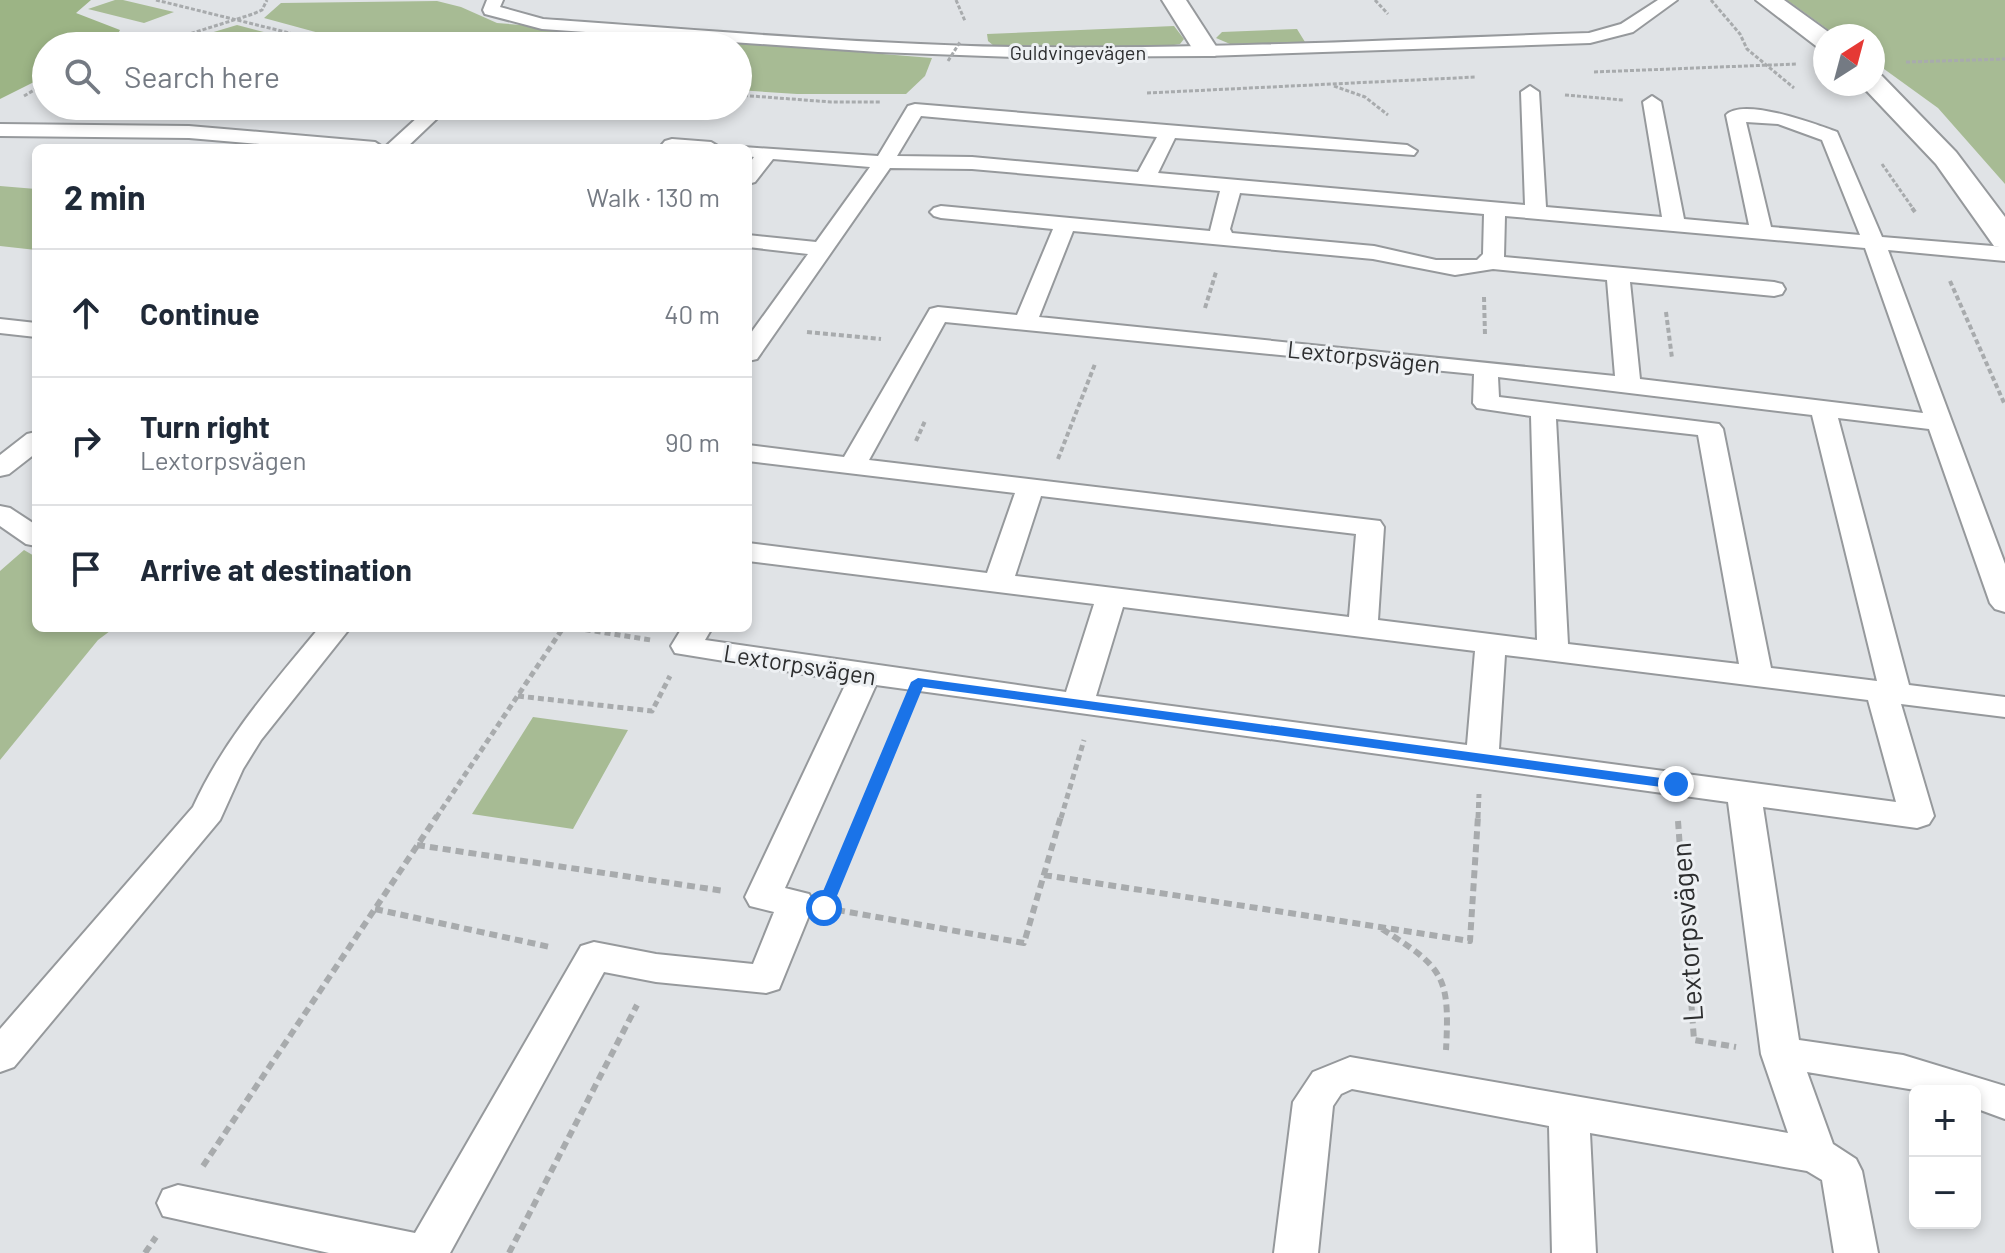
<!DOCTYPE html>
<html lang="en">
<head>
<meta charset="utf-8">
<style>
  body { margin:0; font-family:Barlow,sans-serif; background:#f6f6f7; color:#1f2937 }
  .controls { position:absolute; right:24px; bottom:24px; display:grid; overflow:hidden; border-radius:12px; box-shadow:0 4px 12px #0003 }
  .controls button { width:72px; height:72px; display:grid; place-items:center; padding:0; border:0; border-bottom:2px solid #e0e1e3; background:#fff; color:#1f2937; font:40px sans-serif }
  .compass { position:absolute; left:1813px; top:24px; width:72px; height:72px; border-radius:50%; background:#fff; box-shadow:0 4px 12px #0003; rotate:36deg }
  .stop { position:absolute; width:24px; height:24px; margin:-18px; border:6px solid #1a73e8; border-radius:50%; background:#fff }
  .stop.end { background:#1a73e8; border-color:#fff; box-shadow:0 2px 8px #0008 }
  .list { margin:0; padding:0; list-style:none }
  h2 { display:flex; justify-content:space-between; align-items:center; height:104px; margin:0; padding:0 32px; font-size:34px }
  h2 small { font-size:26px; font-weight:400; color:#747a83 }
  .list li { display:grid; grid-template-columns:52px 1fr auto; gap:24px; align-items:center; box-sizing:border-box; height:128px; padding:0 32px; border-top:2px solid #e0e1e3 }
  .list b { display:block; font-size:30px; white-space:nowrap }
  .list p { margin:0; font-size:26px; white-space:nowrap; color:#747a83 }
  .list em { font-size:26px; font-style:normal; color:#747a83 }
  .icon { flex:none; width:44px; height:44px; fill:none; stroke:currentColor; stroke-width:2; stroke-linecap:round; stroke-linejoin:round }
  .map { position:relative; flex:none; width:2005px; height:1253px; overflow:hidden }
  .search { position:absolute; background:#fff; box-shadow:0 4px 12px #0003; left:32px; top:32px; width:720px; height:88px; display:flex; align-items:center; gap:20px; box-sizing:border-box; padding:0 28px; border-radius:44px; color:#747a83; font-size:30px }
  .panel { position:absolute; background:#fff; box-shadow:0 4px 12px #0003; left:32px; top:144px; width:720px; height:488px; border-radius:12px }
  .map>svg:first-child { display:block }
</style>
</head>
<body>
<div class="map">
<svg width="2005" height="1253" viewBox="0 0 2005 1253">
  <rect width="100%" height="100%" fill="#e0e3e6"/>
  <path fill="#a7bb94" d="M 115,0 L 123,0 L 174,12 L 144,23 L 88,9 Z
    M 1787,0 L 2005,0 L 2005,184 L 1938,108 L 1873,61 L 1873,36 L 1837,36 Z
    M 437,1 L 461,7 L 497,23 L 932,58 L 925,76 L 906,94 L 797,94 L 738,90 L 738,46 L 367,46 L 264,18 L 281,3 Z
    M 237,25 L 318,46 L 167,46 Z
    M 1174,26 L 1184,39 L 1180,44 L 1168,46 L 994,46 L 988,41 L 987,34 Z
    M 1297,29 L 1305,42 L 1230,44 L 1216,38 L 1222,32 Z
    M 0,186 L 36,189 L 36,250 L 0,246 Z
    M 24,550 L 36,557 L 36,628 L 114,628 L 98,640 L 0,760 L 0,571 Z
    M 533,717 L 628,730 L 573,829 L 472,814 Z"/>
  <path fill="#9cb485" d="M 0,0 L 91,0 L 76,13 L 120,30 L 111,46 L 46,46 L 46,76 L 0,99 Z"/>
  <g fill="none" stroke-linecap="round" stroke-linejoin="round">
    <g stroke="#96999c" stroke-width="4">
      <path id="service" d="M 487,0 L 503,0 L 500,7 L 543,19 C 700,30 857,44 1014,47 C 1206,50 1398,39 1589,33 L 1621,24 L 1658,0 L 1677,0 L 1633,32 L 1590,43 L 1206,56 L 1014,57 L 878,52 L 542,29 L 485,14 L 483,10 Z
        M 1530,86 L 1539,92 L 1546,207 L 1662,217 L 1643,102 L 1652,96 L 1661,102 L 1684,219 L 1749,225 L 1726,115 C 1743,97 1815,124 1837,132 L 1882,237 L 2005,247 L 2005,261 L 1888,250 L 2005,564 L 2005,612 L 1995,609 L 1990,603 L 1929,429 L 1838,418 L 1909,685 L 2005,697 L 2005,717 L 1901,704 L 1934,816 L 1929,824 L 1917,828 L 1763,807 L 1799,1040 L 1903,1055 L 2005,1086 L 2005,1119 L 1975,1108 L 1975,1091 L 1921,1091 L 1807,1072 L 1833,1144 L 1856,1159 L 1862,1171 L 1878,1253 L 1834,1253 L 1822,1180 L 1807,1171 L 1590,1133 L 1596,1253 L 1552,1253 L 1549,1126 L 1352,1089 L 1341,1094 L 1333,1106 L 1318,1253 L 1274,1253 L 1293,1102 L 1313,1072 L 1350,1057 L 1788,1133 L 1761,1054 L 1728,802 L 876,685 L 785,888 L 809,894 L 814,903 L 779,989 L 766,993 L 656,982 L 604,972 L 450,1253 L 329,1253 L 163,1216 L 157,1203 L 163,1190 L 178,1185 L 415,1233 L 581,946 L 594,942 L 656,954 L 753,964 L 774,912 L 750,906 L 745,897 L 847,681 L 675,653 L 671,646 L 682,628 L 712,628 L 705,640 L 1066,692 L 1094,604 L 748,561 L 748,543 L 987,573 L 1015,493 L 748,461 L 748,445 L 844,457 L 930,309 L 938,307 L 1017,315 L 1053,229 L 941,218 L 934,216 L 930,212 L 934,208 L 941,206 L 1210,231 L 1220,191 L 972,169 L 890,168 L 757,359 L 748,361 L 748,337 L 808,254 L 748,247 L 748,235 L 816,242 L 870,167 L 773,159 L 755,182 L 748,184 L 748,165 L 754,157 L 748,156 L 748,148 L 743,147 L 878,156 L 908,106 L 915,104 L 1407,145 L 1417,151 L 1414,155 L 1175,138 L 1158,173 L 1525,205 L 1521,92 ZM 921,116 L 1157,137 L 1138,172 L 972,157 L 897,156 ZM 1746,122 L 1778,124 L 1822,140 L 1860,235 L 1771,227 ZM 1240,193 L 1484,214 L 1483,254 L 1477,260 L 1436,260 L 1374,246 L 1232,233 L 1230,229 ZM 1505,216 L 1865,248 L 1923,413 L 1640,379 L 1630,282 L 1774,296 L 1782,294 L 1785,289 L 1782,284 L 1774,282 L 1504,257 ZM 1073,231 L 1373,259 L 1455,275 L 1493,269 L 1607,280 L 1615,376 L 1039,317 ZM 945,322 L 1474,374 L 1473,403 L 1477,408 L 1531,416 L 1537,640 L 1378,620 L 1384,527 L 1380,521 L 869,460 ZM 1498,377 L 1812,415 L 1877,681 L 1771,668 L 1723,429 L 1719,424 L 1499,397 ZM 1556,419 L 1698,435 L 1739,664 L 1568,644 ZM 1041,496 L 1356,534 L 1349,617 L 1015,576 ZM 1123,607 L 1475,651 L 1467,745 L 1096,696 ZM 1505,655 L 1868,700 L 1896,802 L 1499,749 Z
        M 430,106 L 445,106 L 447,109 L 406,148 L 307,148 L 189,138 L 0,136 L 0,124 L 189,126 L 375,142 L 384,148 Z
        M 672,139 L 711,142 L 721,148 L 659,148 L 665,141 Z
        M 0,319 L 36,323 L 36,337 L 0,333 Z
        M 36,432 L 36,453 L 9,474 L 0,476 L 0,455 L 27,434 Z
        M 0,506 L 10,508 L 36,525 L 36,546 L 26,544 L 0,526 Z
        M 319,628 L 350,628 L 261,740 L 243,769 L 220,820 L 14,1067 L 0,1072 L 0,1029 L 193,807 C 224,739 272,685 319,628 Z"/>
    </g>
    <g stroke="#96999c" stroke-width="4">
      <path id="minor" d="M 1162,0 L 1186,0 L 1219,51 L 1215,56 L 1197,56 Z"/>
    </g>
    <g stroke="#96999c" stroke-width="4">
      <path id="tertiary" d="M 1756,0 L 1784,0 L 1834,36 L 1825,36 L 1825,49 L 1816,46 Z
        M 1873,74 L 1882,76 L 1956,152 L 2005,217 L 2005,248 L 1994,246 L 1936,164 L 1864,88 L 1861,84 L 1873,84 Z"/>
    </g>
    <path stroke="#a8abad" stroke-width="3" stroke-dasharray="4 2" stroke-linecap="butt" d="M 156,0 L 342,46
      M 956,0 L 965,21
      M 1375,0 L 1388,14
      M 1711,0 L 1740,34 L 1747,49 L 1794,88
      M 151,46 L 253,14 L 262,10 L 267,0
      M 1906,62 L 2005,59
      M 1594,72 L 1796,64
      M 1334,86 L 1365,97 L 1388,115
      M 1147,93 L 1476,77
      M 738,95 L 831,102 L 881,102
      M 1565,95 L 1623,100
      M 24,96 L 46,83
      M 1882,164 L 1914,210"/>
    <path stroke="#a8abad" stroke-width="4" stroke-dasharray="5 3" stroke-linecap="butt" d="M 1912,208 L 1915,212
      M 1950,281 L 2005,405
      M 1484,297 L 1485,335
      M 1205,308 L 1216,272
      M 1666,312 L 1672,358
      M 807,332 L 881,339
      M 916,441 L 925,421
      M 1058,459 L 1095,364"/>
    <path stroke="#a8abad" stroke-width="5" stroke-dasharray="6 4" stroke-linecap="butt" d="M 575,628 L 651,640
      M 518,696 L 652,711 L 670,676
      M 436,818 L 563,628
      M 861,818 L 904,716
      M 1061,818 L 1084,740
      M 1478,818 L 1479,794"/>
    <path stroke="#a8abad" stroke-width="6" stroke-dasharray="8 5" stroke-linecap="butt" d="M 1678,821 L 1694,1040 L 1736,1047
      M 417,845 L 724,891
      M 1044,875 L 1470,941 L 1478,816
      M 834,884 L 862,816
      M 375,909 L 550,947
      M 837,910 L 1024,943 L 1061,816
      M 1382,929 C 1444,968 1450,976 1446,1050
      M 203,1166 L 437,816
      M 145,1253 L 156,1237
      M 509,1253 L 637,1005"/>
    <use href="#service" fill="#fff" fill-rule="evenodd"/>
    <use href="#minor" fill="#fff" fill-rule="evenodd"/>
    <use href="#tertiary" fill="#fff" fill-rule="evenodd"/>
    <path stroke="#a8abad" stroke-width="3" stroke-dasharray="4 2" stroke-linecap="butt" d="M 948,61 L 960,42"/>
  </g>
  <path fill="#1a73e8" d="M 918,678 L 1676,780 L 1683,784 L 1676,789 L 923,687 L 832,908 L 824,913 L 818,912 L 816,908 L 911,682 Z"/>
  <g text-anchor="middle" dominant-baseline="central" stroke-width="6" stroke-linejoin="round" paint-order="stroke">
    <g font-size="20" fill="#2d2e2f" stroke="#edf0f3">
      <text x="1078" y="52">Guldvingevägen</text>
    </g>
    <g font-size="24" fill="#2d2e2f" stroke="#edf0f3">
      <text transform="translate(1364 356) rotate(6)">Lextorpsvägen</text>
      <text transform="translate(800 664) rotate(9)">Lextorpsvägen</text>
    </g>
    <g font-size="28" fill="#2d2e2f" stroke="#edf0f3">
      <text transform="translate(1686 932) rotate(-94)">Lextorpsvägen</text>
    </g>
  </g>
</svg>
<div class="controls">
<button>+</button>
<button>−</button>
</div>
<svg class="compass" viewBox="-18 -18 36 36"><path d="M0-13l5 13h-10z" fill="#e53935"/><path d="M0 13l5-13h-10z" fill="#747a83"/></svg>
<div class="stop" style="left:824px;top:908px"></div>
<div class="stop end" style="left:1676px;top:784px"></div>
<div class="search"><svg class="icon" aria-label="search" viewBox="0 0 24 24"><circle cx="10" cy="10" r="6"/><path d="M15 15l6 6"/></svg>Search here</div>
<section class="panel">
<h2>2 min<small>Walk · 130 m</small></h2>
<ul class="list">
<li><svg class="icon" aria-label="ahead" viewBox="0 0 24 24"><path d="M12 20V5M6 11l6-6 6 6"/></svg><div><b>Continue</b></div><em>40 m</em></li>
<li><svg class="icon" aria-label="right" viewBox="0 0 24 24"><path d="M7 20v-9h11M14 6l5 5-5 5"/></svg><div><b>Turn right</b><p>Lextorpsvägen</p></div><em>90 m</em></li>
<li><svg class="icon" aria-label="arrive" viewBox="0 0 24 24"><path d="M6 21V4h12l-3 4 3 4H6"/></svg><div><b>Arrive at destination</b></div></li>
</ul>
</section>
</div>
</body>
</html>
